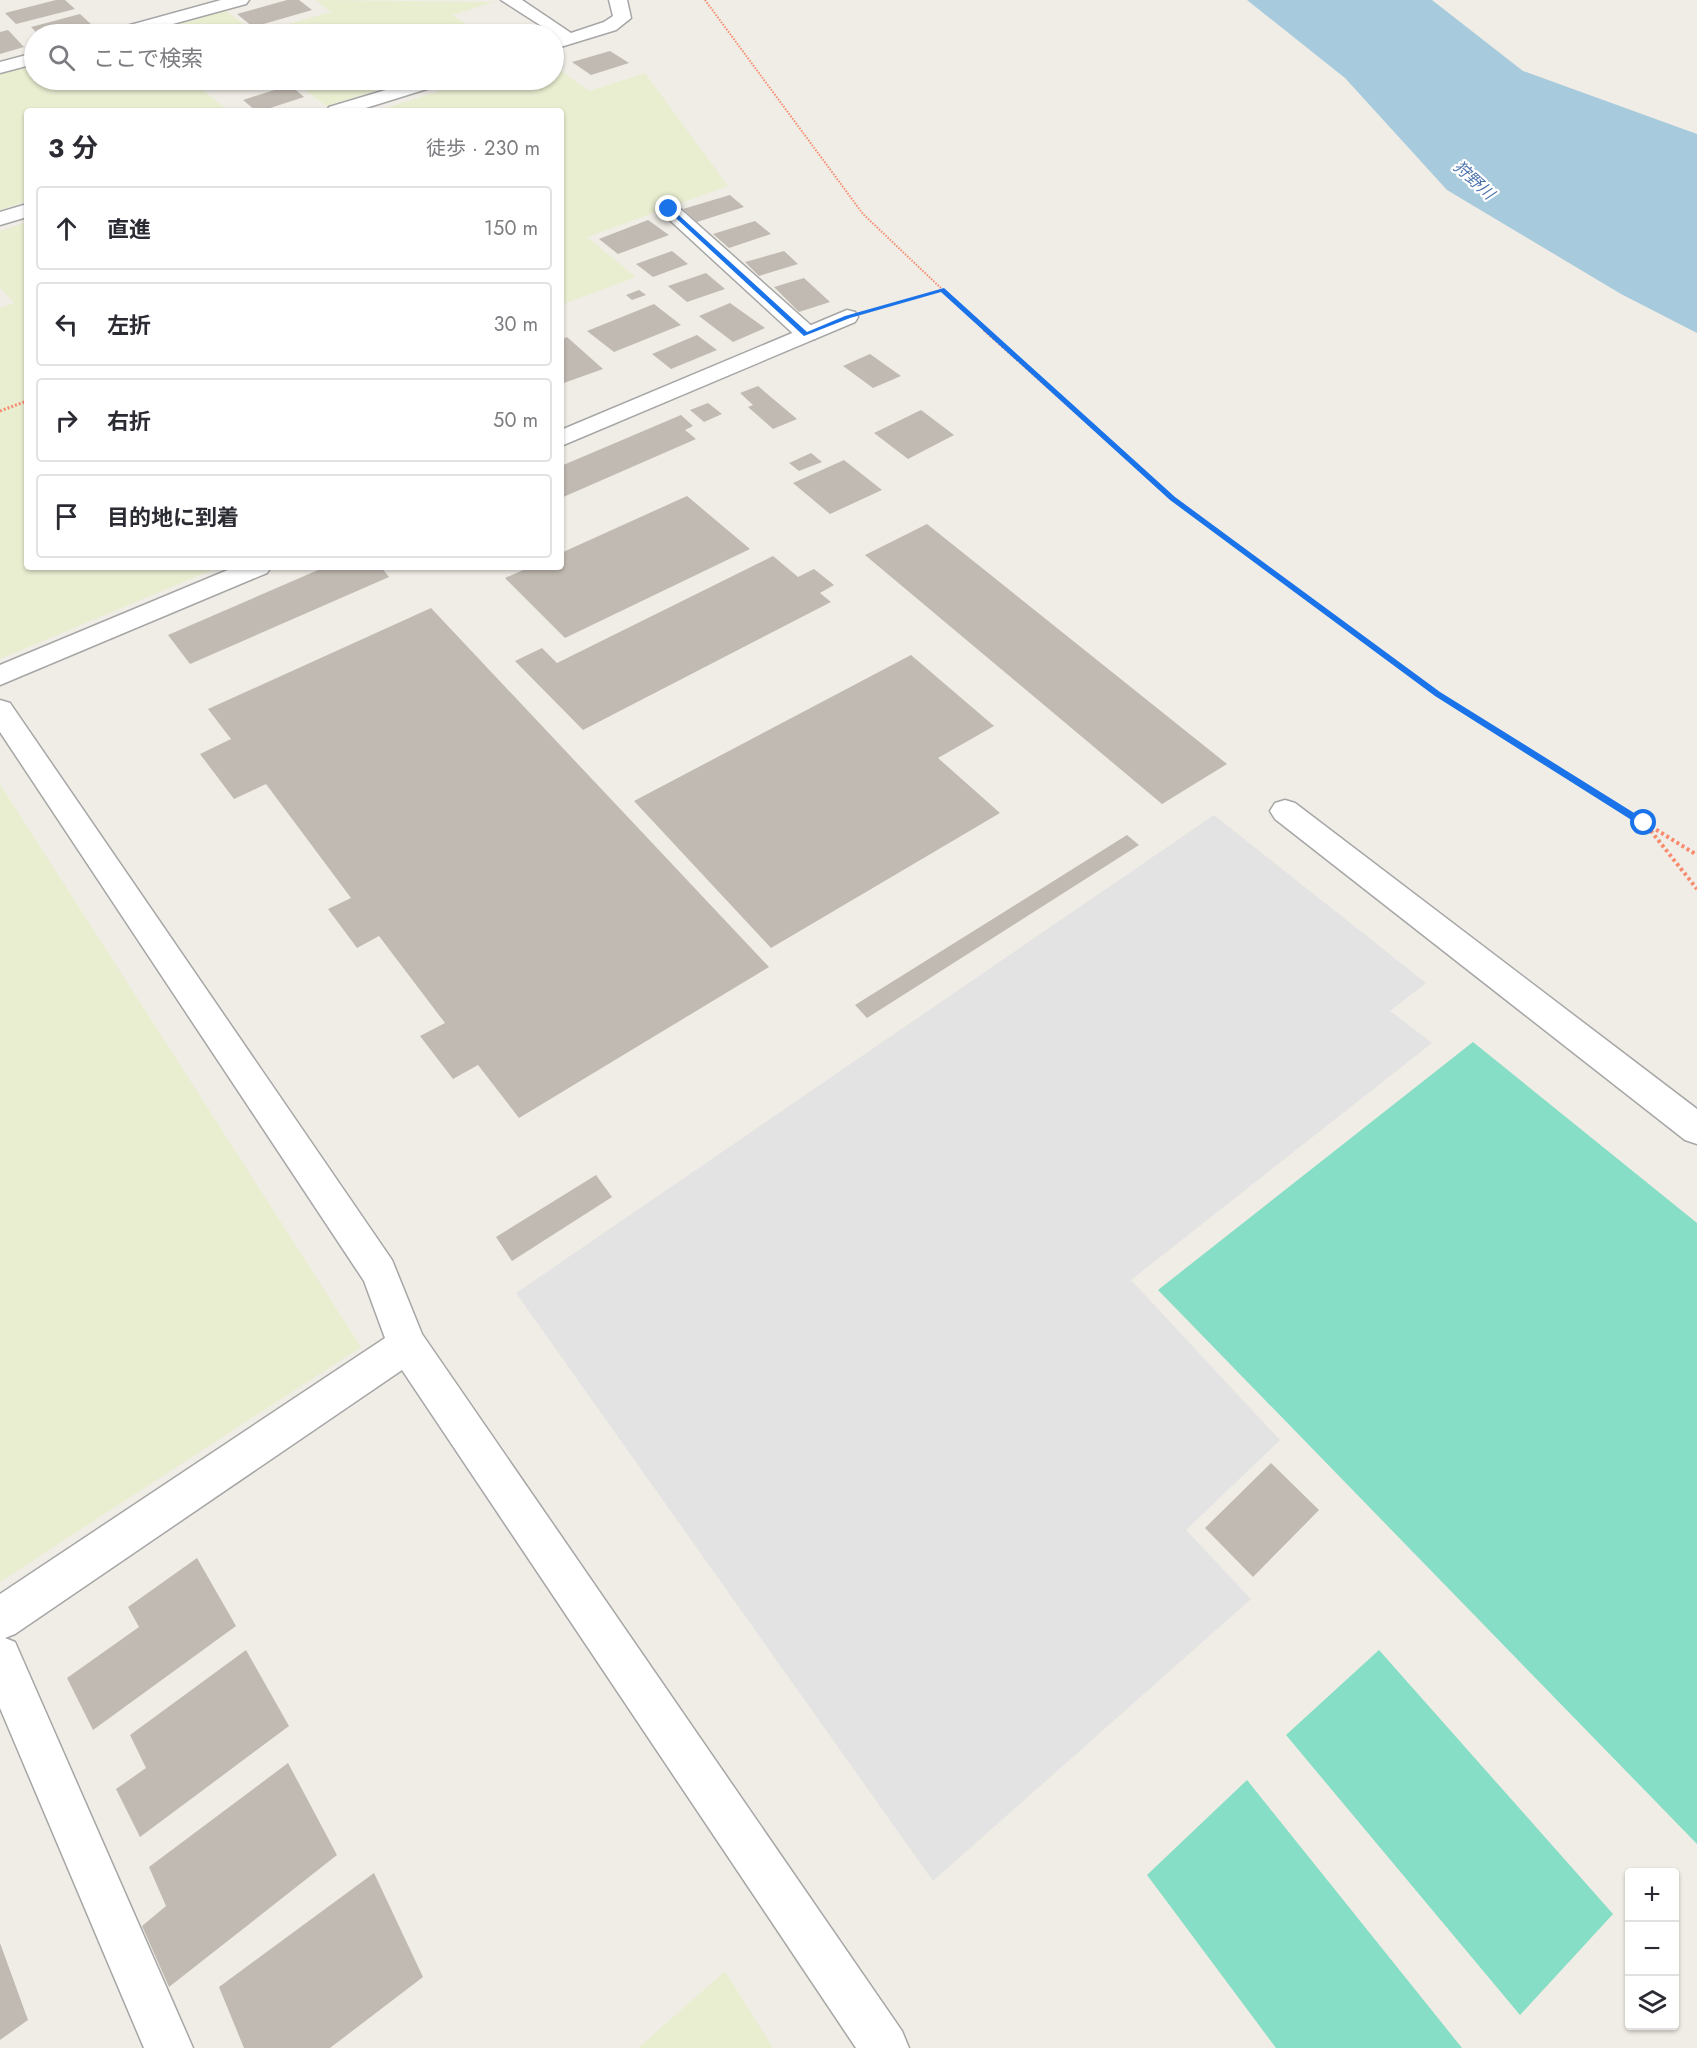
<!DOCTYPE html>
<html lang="ja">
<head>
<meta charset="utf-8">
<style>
  body { margin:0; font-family:Jost,"Noto Sans JP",sans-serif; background:#f2f2f3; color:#2b2b33 }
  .controls { position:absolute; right:18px; bottom:18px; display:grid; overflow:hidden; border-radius:6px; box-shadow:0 2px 4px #0004 }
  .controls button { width:54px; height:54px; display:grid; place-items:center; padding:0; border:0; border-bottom:2px solid #e1e1e2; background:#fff; color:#2b2b33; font:30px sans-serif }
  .stop { position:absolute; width:18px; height:18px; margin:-14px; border:4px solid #1a73e8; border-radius:50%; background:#fff }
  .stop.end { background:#1a73e8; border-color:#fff; box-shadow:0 2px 6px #0008 }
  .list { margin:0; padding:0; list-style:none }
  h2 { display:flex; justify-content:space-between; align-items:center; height:78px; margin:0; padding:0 24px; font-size:26px }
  h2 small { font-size:20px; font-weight:400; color:#7c7c81 }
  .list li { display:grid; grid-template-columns:39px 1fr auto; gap:18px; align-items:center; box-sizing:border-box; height:84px; margin:0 12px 12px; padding:0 12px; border:2px solid #e1e1e2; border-radius:6px }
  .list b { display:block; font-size:22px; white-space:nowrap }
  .list em { font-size:20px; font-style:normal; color:#7c7c81 }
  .icon { flex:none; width:33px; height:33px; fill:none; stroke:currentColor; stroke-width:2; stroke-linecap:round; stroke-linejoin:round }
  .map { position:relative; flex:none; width:1697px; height:2048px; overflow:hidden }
  .search { position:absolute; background:#fff; box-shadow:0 2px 4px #0004; left:24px; top:24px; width:540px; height:66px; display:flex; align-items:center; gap:15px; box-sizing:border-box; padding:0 21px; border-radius:33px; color:#7c7c81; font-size:22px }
  .panel { position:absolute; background:#fff; box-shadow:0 2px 4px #0004; left:24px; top:108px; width:540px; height:462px; border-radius:6px }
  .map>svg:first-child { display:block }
</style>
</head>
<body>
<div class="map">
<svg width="1697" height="2048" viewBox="0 0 1697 2048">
  <rect width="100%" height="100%" fill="#f0ede6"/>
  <path fill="#e9eed1" d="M 316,0 L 494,2 L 452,15 L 481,34 L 135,34 L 224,9 L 255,33 L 331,12 Z
    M 34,63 L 34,80 L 232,80 L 202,89 L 228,111 L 27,111 L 27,201 L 0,210 L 0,73 Z
    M 554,66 L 589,91 L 645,73 L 728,186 L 587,237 L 636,277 L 561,305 L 561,111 L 376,111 L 475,80 L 554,80 Z
    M 292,80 L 410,80 L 326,106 Z
    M 27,222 L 27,567 L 219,567 L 0,659 L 0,308 L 14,303 L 0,288 L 0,231 Z
    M 0,784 L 361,1347 L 0,1582 Z
    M 725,1971 L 773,2048 L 638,2048 Z"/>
  <path fill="#85dec5" d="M 1473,1042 L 1697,1223 L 1697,1844 L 1158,1290 Z
    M 1379,1650 L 1613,1914 L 1520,2015 L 1286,1735 Z
    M 1247,1780 L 1462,2048 L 1276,2048 L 1147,1875 Z"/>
  <path fill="#e3e3e3" d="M 1214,815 L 1426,983 L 1390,1011 L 1432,1043 L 1131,1280 L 1280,1440 L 1186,1530 L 1251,1599 L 933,1881 L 516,1293 Z"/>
  <path fill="#a7cbdd" d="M 1247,0 L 1432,0 L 1523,71 L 1697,134 L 1697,333 L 1621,294 L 1447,190 L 1345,78 Z"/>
  <path fill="#c0bab2" d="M 56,0 L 65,0 L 75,9 L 16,24 L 5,13 Z
    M 287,0 L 299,0 L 312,10 L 253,27 L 237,14 Z
    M 80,14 L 92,25 L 57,34 L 38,34 L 31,27 Z
    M 8,30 L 24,47 L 0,54 L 0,32 Z
    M 610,51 L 629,63 L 591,75 L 572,62 Z
    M 290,85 L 304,97 L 261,111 L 256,111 L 243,100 Z
    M 730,195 L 744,207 L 697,222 L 683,209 Z
    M 648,220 L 669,235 L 618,254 L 599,239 Z
    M 755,221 L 771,234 L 729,248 L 713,234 Z
    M 672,251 L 688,264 L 653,277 L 636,264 Z
    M 784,251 L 798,264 L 759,276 L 745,262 Z
    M 706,273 L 725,289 L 687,302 L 668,286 Z
    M 804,278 L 830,302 L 799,312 L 774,287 Z
    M 639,290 L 646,295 L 632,300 L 626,295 Z
    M 730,303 L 765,328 L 733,342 L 699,316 Z
    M 654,304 L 681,325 L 614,352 L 587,331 Z
    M 697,335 L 717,350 L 671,369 L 652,354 Z
    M 567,337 L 603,369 L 561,384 L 561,340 Z
    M 870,354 L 901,376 L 873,388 L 843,366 Z
    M 758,386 L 797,419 L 773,429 L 748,407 L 753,405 L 740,393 Z
    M 708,403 L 722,414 L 704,422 L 690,410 Z
    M 921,410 L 954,435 L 908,459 L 874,433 Z
    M 681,415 L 693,426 L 685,430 L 696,439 L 561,498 L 561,466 Z
    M 811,453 L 822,462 L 799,471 L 789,463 Z
    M 844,460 L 882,490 L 830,514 L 793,483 Z
    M 687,496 L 750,549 L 565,638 L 505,578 L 530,567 L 561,567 L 561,553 Z
    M 927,524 L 1227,764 L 1162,804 L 865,555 Z
    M 773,556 L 798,577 L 814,569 L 834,585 L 820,593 L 831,602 L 583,730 L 515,661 L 542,648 L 557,663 Z
    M 325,567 L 381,567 L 389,577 L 190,664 L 168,635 Z
    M 431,608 L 769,967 L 519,1118 L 478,1065 L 453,1079 L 420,1036 L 445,1023 L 379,936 L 357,948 L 328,909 L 351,898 L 266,784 L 234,799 L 200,754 L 231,739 L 208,709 Z
    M 911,655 L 994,726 L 938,758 L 1000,813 L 771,948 L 634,801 Z
    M 1127,835 L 1139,845 L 867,1018 L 855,1005 Z
    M 596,1175 L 612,1197 L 512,1261 L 496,1237 Z
    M 1271,1463 L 1319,1510 L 1253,1577 L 1205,1528 Z
    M 197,1558 L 236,1626 L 93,1730 L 67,1678 L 139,1627 L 128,1607 Z
    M 246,1650 L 289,1726 L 140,1837 L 116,1789 L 146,1768 L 130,1735 Z
    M 288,1763 L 337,1855 L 169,1987 L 142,1926 L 166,1906 L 149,1867 Z
    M 374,1873 L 423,1977 L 330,2048 L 244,2048 L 219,1987 Z
    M 0,1943 L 28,2020 L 0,2040 Z"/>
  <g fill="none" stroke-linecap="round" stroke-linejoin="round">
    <g stroke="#a6a6a6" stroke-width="3">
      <path id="service" d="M 669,203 L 676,205 L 815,329 L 818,334 L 815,339 L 799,339 L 662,213 L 659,209 L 662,205 Z
        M 0,1636 L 15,1642 L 193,2048 L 144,2048 L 0,1708 Z"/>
    </g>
    <g stroke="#a6a6a6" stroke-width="3">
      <path id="minor" d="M 221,0 L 249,0 L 246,4 L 136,34 L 109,34 L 112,30 Z
        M 501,0 L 522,0 L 571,33 L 604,22 L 613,16 L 609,0 L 627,0 L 631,18 L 616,30 L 554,49 L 554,34 Z
        M 34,53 L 34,64 L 0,73 L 0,62 Z
        M 419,80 L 446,80 L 443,84 L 356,111 L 327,111 L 329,107 Z
        M 27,204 L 27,217 L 0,225 L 0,212 Z
        M 0,700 L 10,703 L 392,1260 L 422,1334 L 902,2031 L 909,2048 L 856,2048 L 402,1370 L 15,1634 L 0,1640 L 0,1594 L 385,1338 L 364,1281 L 0,732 Z
        M 1285,800 L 1295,803 L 1697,1109 L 1697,1144 L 1685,1140 L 1275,819 L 1270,811 L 1275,803 Z"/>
    </g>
    <g stroke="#a6a6a6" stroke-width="3">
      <path id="tertiary" d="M 847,310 L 855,312 L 858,317 L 855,322 L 561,446 L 561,430 Z
        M 235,567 L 271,567 L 267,573 L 0,685 L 0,665 Z"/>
    </g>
    <path stroke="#f88b6e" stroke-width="2" stroke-dasharray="1.5 1.5" stroke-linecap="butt" d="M 705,0 L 863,214 L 986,331
      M 886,306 L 942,290"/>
    <path stroke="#f88b6e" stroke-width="3" stroke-dasharray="2 2" stroke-linecap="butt" d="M 984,330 L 1173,499 L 1438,694 L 1547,762
      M 0,411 L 27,401"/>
    <path stroke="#f88b6e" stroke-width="4" stroke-dasharray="3 3" stroke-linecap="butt" d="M 1544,760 L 1697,855
      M 1647,826 L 1697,889"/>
    <use href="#service" fill="#fff" fill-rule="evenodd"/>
    <use href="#minor" fill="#fff" fill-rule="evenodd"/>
    <use href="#tertiary" fill="#fff" fill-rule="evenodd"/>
  </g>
  <path fill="#1a73e8" d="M 671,208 L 807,332 L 845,316 L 944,288 L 1175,497 L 1440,692 L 1647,821 L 1647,826 L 1641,826 L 1435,696 L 1170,500 L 941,292 L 850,318 L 804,336 L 666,209 Z"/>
  <g text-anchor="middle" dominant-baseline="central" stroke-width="4.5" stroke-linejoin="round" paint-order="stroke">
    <g font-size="16" font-style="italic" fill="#4c73ae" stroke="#fff">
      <text transform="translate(1474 180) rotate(42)">狩野川</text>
    </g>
  </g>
</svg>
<div class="controls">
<button>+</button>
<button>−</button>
<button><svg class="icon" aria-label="layers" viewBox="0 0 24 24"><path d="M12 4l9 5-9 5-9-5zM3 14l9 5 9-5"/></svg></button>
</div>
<div class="stop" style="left:1644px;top:823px"></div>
<div class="stop end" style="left:669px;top:209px"></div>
<div class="search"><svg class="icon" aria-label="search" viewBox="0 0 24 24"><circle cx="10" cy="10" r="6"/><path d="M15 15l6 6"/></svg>ここで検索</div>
<section class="panel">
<h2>3 分<small>徒歩 · 230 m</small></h2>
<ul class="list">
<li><svg class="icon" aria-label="ahead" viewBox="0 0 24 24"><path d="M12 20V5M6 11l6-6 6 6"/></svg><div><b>直進</b></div><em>150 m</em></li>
<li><svg class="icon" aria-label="left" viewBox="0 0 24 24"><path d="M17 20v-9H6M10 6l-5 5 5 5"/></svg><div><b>左折</b></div><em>30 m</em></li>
<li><svg class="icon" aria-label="right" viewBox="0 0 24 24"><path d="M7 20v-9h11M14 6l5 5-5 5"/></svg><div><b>右折</b></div><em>50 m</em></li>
<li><svg class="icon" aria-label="arrive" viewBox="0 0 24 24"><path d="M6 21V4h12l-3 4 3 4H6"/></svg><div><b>目的地に到着</b></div></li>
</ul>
</section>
</div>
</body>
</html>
